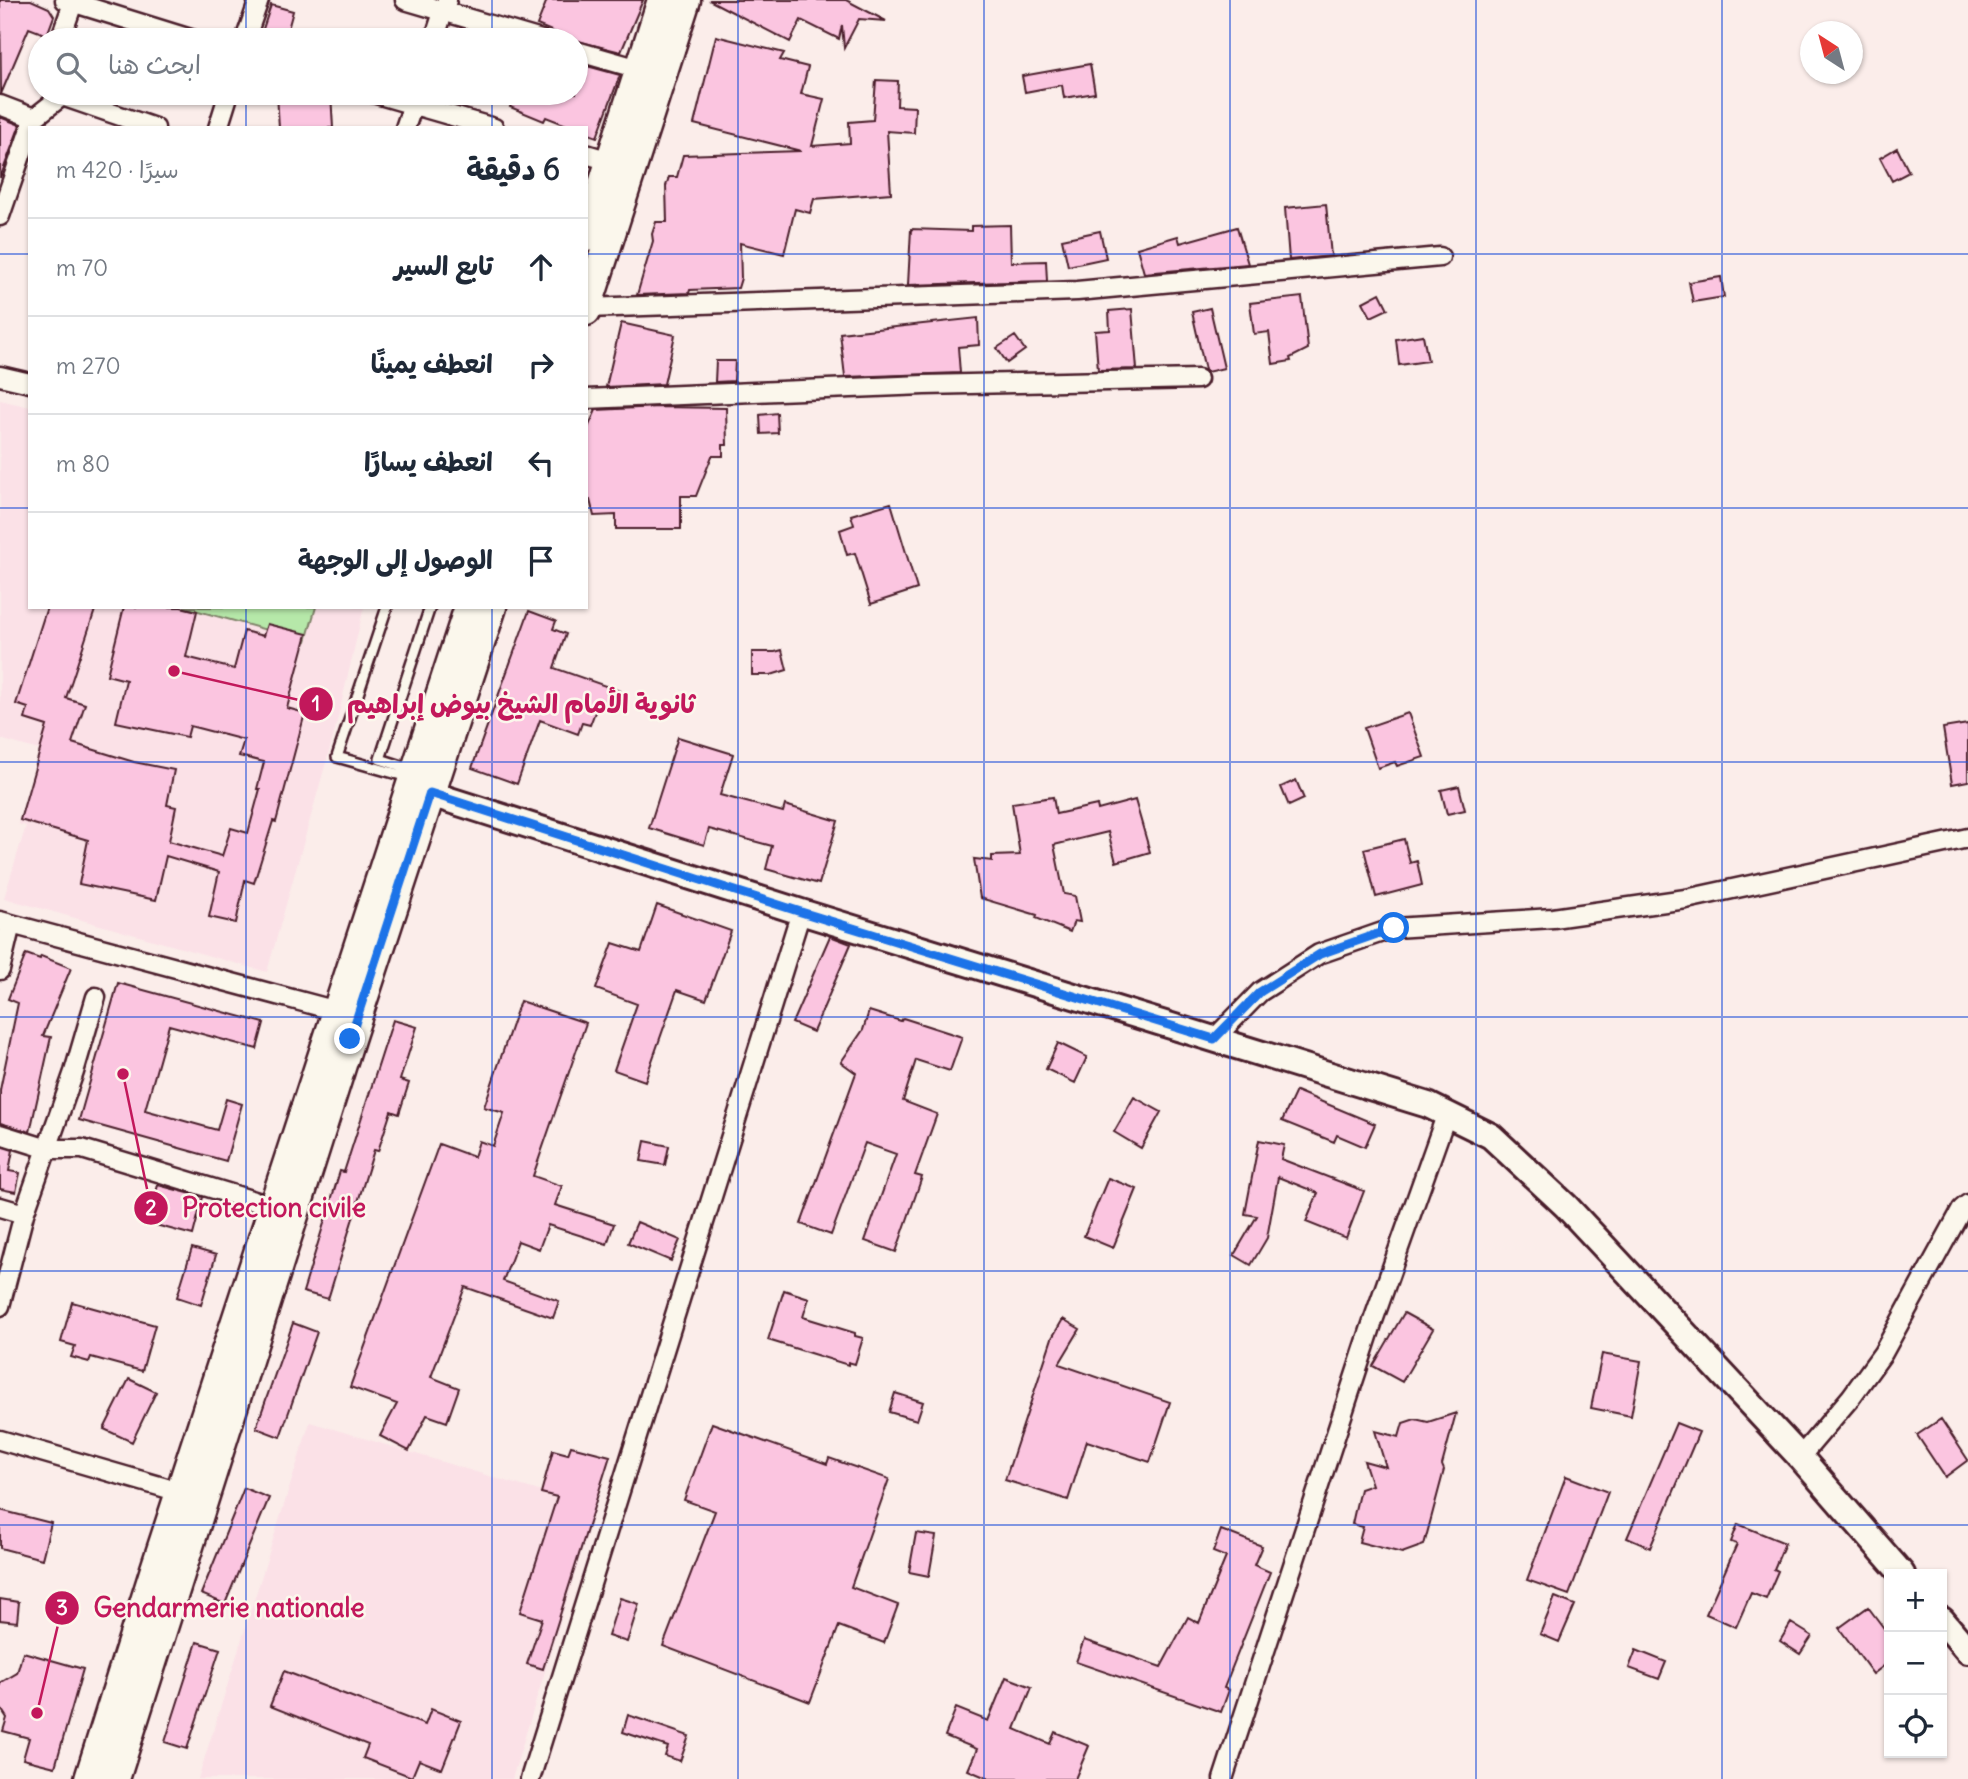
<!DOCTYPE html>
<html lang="ar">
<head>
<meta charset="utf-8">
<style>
  body { margin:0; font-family:Delius,"Playpen Sans Arabic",sans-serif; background:#f2f2f3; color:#1f2937; direction:rtl }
  .controls { position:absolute; right:21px; bottom:21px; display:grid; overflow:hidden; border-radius:0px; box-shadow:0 2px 5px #0004 }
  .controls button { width:63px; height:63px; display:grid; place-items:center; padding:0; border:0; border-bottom:2px solid #e0e1e3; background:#fff; color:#1f2937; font:35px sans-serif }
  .compass { position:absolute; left:1800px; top:21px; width:63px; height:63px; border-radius:50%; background:#fff; box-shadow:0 2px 5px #0004; rotate:324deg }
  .stop { position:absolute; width:21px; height:21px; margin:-16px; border:5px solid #1a73e8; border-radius:50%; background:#fff }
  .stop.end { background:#1a73e8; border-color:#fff; box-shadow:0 2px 7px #0008 }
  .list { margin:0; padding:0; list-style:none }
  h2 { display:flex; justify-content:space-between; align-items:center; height:91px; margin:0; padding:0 28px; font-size:30px }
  h2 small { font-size:23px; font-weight:400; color:#747a83 }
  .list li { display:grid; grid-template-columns:46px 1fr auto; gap:21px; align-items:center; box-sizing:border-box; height:98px; padding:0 28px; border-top:2px solid #e0e1e3 }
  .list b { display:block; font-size:26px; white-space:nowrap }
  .list em { font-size:23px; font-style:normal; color:#747a83 }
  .icon { flex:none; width:38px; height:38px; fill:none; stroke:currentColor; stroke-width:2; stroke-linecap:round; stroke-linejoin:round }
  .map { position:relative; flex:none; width:1968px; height:1779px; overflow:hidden; direction:ltr }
  .search { position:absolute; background:#fff; box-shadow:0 2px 5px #0004; left:28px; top:28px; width:560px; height:77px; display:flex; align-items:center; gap:18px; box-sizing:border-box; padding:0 24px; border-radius:38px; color:#747a83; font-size:26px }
  .panel { position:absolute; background:#fff; box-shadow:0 2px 5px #0004; left:28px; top:126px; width:560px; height:483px; border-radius:0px; direction:rtl }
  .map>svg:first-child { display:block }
</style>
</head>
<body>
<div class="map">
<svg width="1968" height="1779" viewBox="0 0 1968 1779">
  <rect width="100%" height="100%" fill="#fbedea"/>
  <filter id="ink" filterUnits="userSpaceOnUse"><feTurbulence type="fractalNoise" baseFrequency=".0143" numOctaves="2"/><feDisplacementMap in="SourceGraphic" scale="14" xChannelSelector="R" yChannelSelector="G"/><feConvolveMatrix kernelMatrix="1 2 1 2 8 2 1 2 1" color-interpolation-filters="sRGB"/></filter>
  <g filter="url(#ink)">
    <path fill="#fbe1e7" d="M 0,400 L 30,407 L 30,607 L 364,607 L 334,734 L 267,972 L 4,898 L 26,826 L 18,824 L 39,750 L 0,739 Z
      M 310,1422 L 595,1508 L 512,1779 L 198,1779 Z"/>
    <path fill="#b6e8a9" stroke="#80846a" stroke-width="2" d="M 184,607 L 316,607 L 306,641 Z"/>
    <path fill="#fbc5e0" stroke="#4a1f2b" stroke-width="2" d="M 0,0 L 31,0 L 49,8 L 54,16 L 47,35 L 29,28 L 1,94 Z
      M 547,0 L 643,0 L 621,52 L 573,40 L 537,25 Z
      M 709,0 L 846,0 L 886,21 L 859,19 L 844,48 L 842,25 L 839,39 L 801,20 L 790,42 Z
      M 271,5 L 293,11 L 285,40 L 261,35 Z
      M 716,36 L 784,53 L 780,60 L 808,67 L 801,94 L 824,99 L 812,146 L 850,143 L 849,122 L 873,120 L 876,80 L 898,81 L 897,106 L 915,107 L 914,133 L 887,131 L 891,193 L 814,199 L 810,213 L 795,209 L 784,254 L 740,243 L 741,278 L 738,288 L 690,290 L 689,293 L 637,295 L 653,241 L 652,234 L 656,222 L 667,222 L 666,186 L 669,177 L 677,177 L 683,155 L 801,151 L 694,124 Z
      M 576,63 L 620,75 L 597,137 L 586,133 L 586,128 L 574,128 L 546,117 L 544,121 L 510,107 L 515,93 L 576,93 Z
      M 1090,64 L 1095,93 L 1064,98 L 1062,85 L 1025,92 L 1022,76 Z
      M 277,93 L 331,93 L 333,128 L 279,128 Z
      M 0,117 L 20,125 L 0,178 Z
      M 1897,148 L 1909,172 L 1892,181 L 1880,158 Z
      M 1326,204 L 1331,256 L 1289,260 L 1285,208 Z
      M 1010,225 L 1011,262 L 1046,261 L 1047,281 L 908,285 L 911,229 L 971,231 L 971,226 Z
      M 1237,227 L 1248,264 L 1144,273 L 1137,248 L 1178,236 L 1180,243 Z
      M 1100,231 L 1106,258 L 1068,266 L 1062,239 Z
      M 1721,277 L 1724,297 L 1693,302 L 1689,282 Z
      M 1380,293 L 1388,309 L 1371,317 L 1363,302 Z
      M 1302,297 L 1308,349 L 1290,358 L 1291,361 L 1273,364 L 1269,332 L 1254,334 L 1250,303 Z
      M 1210,308 L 1224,368 L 1207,372 L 1205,370 L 1192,312 Z
      M 1132,309 L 1137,369 L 1098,370 L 1095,331 L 1110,330 L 1109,311 Z
      M 978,318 L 979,345 L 958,347 L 960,373 L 845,377 L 840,333 Z
      M 621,323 L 675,335 L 664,384 L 606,387 Z
      M 1423,335 L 1428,361 L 1399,365 L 1396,339 Z
      M 1015,336 L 1025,350 L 1007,363 L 997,348 Z
      M 716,361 L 735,361 L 734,381 L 715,382 Z
      M 659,407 L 726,408 L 727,445 L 723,445 L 723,456 L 712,456 L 696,496 L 681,496 L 681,529 L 616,529 L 616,515 L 594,516 L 590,500 L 586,500 L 586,432 L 596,410 Z
      M 777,413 L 778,433 L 761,434 L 760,415 Z
      M 891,503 L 917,589 L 871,604 L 855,553 L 847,555 L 840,530 L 854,525 L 851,515 Z
      M 47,607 L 96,607 L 66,698 L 85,704 L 72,743 L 134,762 L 174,770 L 167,805 L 176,807 L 169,841 L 222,856 L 231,828 L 248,833 L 260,789 L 257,789 L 264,762 L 239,756 L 244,740 L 190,726 L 187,737 L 116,722 L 126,680 L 107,675 L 124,607 L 181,607 L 197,611 L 186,657 L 234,669 L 244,631 L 263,636 L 267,624 L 307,634 L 287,708 L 305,713 L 276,822 L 273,821 L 254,883 L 245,880 L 236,923 L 209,917 L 219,872 L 166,856 L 156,900 L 79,884 L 88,840 L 20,820 L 47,726 L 25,719 L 28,708 L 16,704 Z
      M 529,611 L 556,621 L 553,629 L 566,634 L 554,668 L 620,691 L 613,710 L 598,704 L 590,725 L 582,723 L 578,734 L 540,720 L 517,784 L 472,768 Z
      M 782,650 L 787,670 L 771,675 L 752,675 L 752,652 L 775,652 Z
      M 1408,713 L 1424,757 L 1397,766 L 1395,762 L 1378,768 L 1364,728 Z
      M 1968,724 L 1968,781 L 1952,784 L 1943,728 Z
      M 678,737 L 733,754 L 720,795 L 783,812 L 785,805 L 838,821 L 819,884 L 766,869 L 772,846 L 709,829 L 704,845 L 649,828 Z
      M 1296,780 L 1304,799 L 1289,806 L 1281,787 Z
      M 1459,786 L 1465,810 L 1447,814 L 1441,790 Z
      M 1053,797 L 1056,814 L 1097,805 L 1098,810 L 1135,800 L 1150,852 L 1116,862 L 1108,832 L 1054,845 L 1064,894 L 1075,896 L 1080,922 L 1074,921 L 1070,932 L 1036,918 L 1037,915 L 980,898 L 974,859 L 992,861 L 992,856 L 1020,855 L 1012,803 Z
      M 1404,839 L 1410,863 L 1417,861 L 1422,885 L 1376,897 L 1364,849 Z
      M 657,905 L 731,931 L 706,1000 L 677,990 L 645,1081 L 614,1070 L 637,1004 L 596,989 L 613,943 L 641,952 Z
      M 830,936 L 851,944 L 813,1032 L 792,1023 Z
      M 26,954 L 40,959 L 41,956 L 71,968 L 43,1036 L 51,1037 L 30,1132 L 0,1123 L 0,1090 L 18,1003 L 8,999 Z
      M 118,983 L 264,1023 L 257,1049 L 169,1025 L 145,1110 L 217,1130 L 226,1099 L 242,1104 L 226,1161 L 79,1120 Z
      M 520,1001 L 586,1023 L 533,1176 L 562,1186 L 555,1205 L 614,1224 L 607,1244 L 548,1225 L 539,1249 L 518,1241 L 503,1281 L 559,1301 L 553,1318 L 465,1287 L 431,1377 L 459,1388 L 447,1422 L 427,1415 L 409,1451 L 380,1436 L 397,1404 L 350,1387 L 439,1144 L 474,1157 L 479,1141 L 493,1146 L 504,1113 L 484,1107 Z
      M 869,1011 L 901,1021 L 903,1018 L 962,1037 L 950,1071 L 916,1060 L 903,1101 L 937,1114 L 915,1175 L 922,1177 L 896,1252 L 865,1241 L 896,1154 L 865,1143 L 831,1235 L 801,1224 L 856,1073 L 841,1062 L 863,1030 Z
      M 393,1020 L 417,1027 L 400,1080 L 409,1083 L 399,1114 L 391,1111 L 378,1151 L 374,1150 L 328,1299 L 303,1292 L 340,1171 L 344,1172 Z
      M 1058,1043 L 1087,1057 L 1075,1083 L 1046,1069 Z
      M 1296,1091 L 1375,1124 L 1365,1147 L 1337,1135 L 1334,1142 L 1282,1121 Z
      M 1134,1097 L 1161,1112 L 1141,1148 L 1114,1132 Z
      M 1259,1140 L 1284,1145 L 1281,1159 L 1364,1191 L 1346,1238 L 1306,1222 L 1318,1193 L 1278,1177 L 1267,1238 L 1251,1265 L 1234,1255 L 1257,1216 L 1245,1214 Z
      M 645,1141 L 669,1146 L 665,1165 L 641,1161 Z
      M 0,1146 L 13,1150 L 9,1171 L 20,1173 L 16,1192 L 0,1189 Z
      M 1108,1178 L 1137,1189 L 1113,1248 L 1084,1236 Z
      M 158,1185 L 203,1197 L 193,1235 L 148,1223 Z
      M 637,1222 L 680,1240 L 671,1261 L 628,1243 Z
      M 192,1248 L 216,1255 L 201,1305 L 177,1297 Z
      M 784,1290 L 809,1298 L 803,1317 L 855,1333 L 855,1336 L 863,1338 L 855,1364 L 848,1362 L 848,1365 L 768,1340 Z
      M 72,1302 L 155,1325 L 142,1371 L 91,1357 L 89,1362 L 71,1357 L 75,1346 L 61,1342 Z
      M 1404,1313 L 1433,1329 L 1402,1382 L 1373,1366 Z
      M 1063,1319 L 1080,1329 L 1059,1364 L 1170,1402 L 1150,1462 L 1087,1441 L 1068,1500 L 1005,1480 L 1052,1338 Z
      M 293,1323 L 317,1332 L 280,1437 L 256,1428 Z
      M 1602,1354 L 1641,1361 L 1631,1416 L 1591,1408 Z
      M 129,1379 L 156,1392 L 132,1442 L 104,1429 Z
      M 895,1393 L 923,1402 L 917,1420 L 889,1412 Z
      M 1456,1413 L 1442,1465 L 1444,1470 L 1424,1545 L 1402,1553 L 1359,1542 L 1363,1527 L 1352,1524 L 1356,1506 L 1360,1489 L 1372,1485 L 1364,1461 L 1386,1467 L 1375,1431 L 1399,1437 L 1403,1423 L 1415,1419 L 1428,1422 Z
      M 1941,1419 L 1968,1460 L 1945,1477 L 1917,1435 Z
      M 712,1423 L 827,1464 L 829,1458 L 889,1479 L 851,1587 L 898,1605 L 884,1643 L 839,1626 L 810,1702 L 663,1646 L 715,1511 L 684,1500 Z
      M 1676,1423 L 1699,1432 L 1650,1548 L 1627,1538 Z
      M 571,1446 L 610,1456 L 543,1669 L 527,1664 L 542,1619 L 520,1612 L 557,1497 L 541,1493 L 553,1450 L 568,1454 Z
      M 1566,1476 L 1608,1492 L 1569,1595 L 1527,1580 Z
      M 244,1488 L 269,1498 L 225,1604 L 201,1594 Z
      M 0,1510 L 51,1523 L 42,1559 L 0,1548 Z
      M 1738,1524 L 1785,1543 L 1774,1569 L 1778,1571 L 1766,1599 L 1751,1593 L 1736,1627 L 1706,1614 L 1737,1544 L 1731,1542 Z
      M 1221,1530 L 1262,1546 L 1254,1565 L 1270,1572 L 1224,1688 L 1229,1690 L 1221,1712 L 1076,1662 L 1084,1640 L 1161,1667 L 1188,1617 L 1199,1623 L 1226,1557 L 1213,1552 Z
      M 916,1533 L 936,1536 L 929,1576 L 909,1572 Z
      M 1555,1597 L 1575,1605 L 1559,1642 L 1540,1634 Z
      M 620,1598 L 639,1604 L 627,1642 L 608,1636 Z
      M 0,1599 L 19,1602 L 17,1622 L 0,1620 Z
      M 1868,1607 L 1889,1635 L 1889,1662 L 1873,1674 L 1839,1628 Z
      M 1791,1623 L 1812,1636 L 1800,1654 L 1780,1641 Z
      M 197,1642 L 220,1649 L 187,1749 L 165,1742 Z
      M 1636,1650 L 1666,1662 L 1659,1679 L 1629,1668 Z
      M 23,1652 L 83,1669 L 55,1767 L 23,1759 L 29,1738 L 3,1731 L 7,1718 L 0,1707 L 0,1683 L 17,1673 Z
      M 284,1671 L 425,1725 L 431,1709 L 461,1721 L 442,1769 L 419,1760 L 412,1777 L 363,1758 L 368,1745 L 270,1706 Z
      M 1006,1677 L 1032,1687 L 1015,1729 L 1050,1744 L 1055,1732 L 1089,1746 L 1075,1779 L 989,1779 L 968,1770 L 977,1749 L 945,1736 L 956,1708 L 988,1721 Z
      M 628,1715 L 689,1736 L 680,1761 L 665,1756 L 668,1747 L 623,1732 Z"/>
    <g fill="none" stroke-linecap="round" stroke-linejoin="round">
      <g stroke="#4a1f2b" stroke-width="14">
        <path id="lane" d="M 387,607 L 337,757 L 408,777
          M 411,769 L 380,759 L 430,607"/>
      </g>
      <g stroke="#4a1f2b" stroke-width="23">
        <path id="street" d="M 65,0 L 194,40
          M 405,0 L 541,40
          M 60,40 L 74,0
          M 245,40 L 259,0
          M 434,40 L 447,0
          M 576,51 L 639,69
          M 373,93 L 494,128
          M 0,105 L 34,118 L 62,96 L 155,128
          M 218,128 L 229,93
          M 405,128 L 417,93
          M 586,154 L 610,161
          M 0,216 L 30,129
          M 587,308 L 1077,291 L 1440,257
          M 0,376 L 30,383
          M 586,399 L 924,385 L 1198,379
          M 0,921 L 337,1011
          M 0,970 L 11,924
          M 1214,1039 L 1260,992 L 1319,954 L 1394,928 L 1553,918 L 1686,899 L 1968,838
          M 0,1134 L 48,1149 L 82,1149 L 274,1207
          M 0,1207 L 24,1214
          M 0,1306 L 24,1214 L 74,1072 L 96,997
          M 0,1440 L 180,1492
          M 1800,1457 L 1851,1397 L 1883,1353 L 1962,1209 L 1968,1204
          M 530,1779 L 801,912
          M 1223,1779 L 1373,1321 L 1447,1113"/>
      </g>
      <g stroke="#4a1f2b" stroke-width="30">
        <path id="secondary" d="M 415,789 L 801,912 L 1428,1105 L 1491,1136 L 1566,1206 L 1800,1457 L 1902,1574
          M 1942,1620 L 1968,1651"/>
      </g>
      <g stroke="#4a1f2b" stroke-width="33">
        <path id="primary" d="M 586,237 L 662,0
          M 586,311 L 686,0
          M 89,1779 L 155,1569 L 469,607
          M 115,1779 L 350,1039 L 492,607"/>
      </g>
      <use href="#lane" stroke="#fbf7ec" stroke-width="9"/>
      <use href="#street" stroke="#fbf7ec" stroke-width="18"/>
      <use href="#secondary" stroke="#fbf7ec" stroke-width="24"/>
      <use href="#primary" stroke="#fbf7ec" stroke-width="28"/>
    </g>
  </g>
  <g fill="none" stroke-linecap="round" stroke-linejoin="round" filter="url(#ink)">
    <path stroke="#1a73e8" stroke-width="9" d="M 350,1039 L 430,793 L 801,912 L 1214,1039 L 1260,992 L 1320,954 L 1394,928"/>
  </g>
  <path fill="none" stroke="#1d4ed8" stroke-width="2" stroke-opacity="0.55" d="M 246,0 L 246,40M 492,0 L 492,40M 738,0 L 738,1779M 984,0 L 984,1779M 1230,0 L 1230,1779M 1476,0 L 1476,1779M 1722,0 L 1722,1779M 246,93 L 246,128M 492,93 L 492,128M 0,254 L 30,254M 586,254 L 1968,254M 0,508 L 30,508M 586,508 L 1968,508M 246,607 L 246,1779M 492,607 L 492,1779M 0,762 L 1968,762M 0,1017 L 1968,1017M 0,1271 L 1968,1271M 0,1525 L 1968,1525"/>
  <path fill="none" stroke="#c2185b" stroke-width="2.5" d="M174 671L316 704M123 1074L151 1208M37 1713L62 1608"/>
  <g fill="#c2185b" stroke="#fbf7ec" stroke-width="2.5">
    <circle cx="174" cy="671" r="7"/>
    <circle cx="123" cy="1074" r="7"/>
    <circle cx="37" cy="1713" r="7"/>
    <circle cx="316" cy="704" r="18"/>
    <circle cx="151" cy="1208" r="18"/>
    <circle cx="62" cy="1608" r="18"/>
  </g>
  <g font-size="21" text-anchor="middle" font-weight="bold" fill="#fff">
    <text x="316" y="711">1</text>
    <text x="151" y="1215">2</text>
    <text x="62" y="1615">3</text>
  </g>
  <g font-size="26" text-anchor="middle" font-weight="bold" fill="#c2185b" stroke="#fbf7ec" stroke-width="5" stroke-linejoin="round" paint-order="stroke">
    <text x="521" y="713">ثانوية الأمام الشيخ بيوض إبراهيم</text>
    <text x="274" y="1217">Protection civile</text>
    <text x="229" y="1617">Gendarmerie nationale</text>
  </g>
</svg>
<div class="controls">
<button>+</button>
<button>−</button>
<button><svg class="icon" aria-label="locate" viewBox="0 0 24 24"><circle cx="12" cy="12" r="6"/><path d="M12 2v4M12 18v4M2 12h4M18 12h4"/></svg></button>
</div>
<svg class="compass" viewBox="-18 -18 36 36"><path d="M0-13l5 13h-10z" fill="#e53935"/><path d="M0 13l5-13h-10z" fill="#747a83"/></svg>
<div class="stop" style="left:1394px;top:928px"></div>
<div class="stop end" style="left:350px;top:1039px"></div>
<div class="search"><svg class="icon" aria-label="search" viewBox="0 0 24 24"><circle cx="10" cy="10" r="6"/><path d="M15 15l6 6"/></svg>ابحث هنا</div>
<section class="panel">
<h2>6 دقيقة<small>سيرًا · 420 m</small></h2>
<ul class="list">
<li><svg class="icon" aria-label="ahead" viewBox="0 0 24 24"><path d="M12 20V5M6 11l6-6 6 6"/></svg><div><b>تابع السير</b></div><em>70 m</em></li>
<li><svg class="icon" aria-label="right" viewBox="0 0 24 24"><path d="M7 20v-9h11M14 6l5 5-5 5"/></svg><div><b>انعطف يمينًا</b></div><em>270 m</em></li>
<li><svg class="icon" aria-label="left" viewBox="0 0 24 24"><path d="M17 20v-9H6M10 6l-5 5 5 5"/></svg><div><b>انعطف يسارًا</b></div><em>80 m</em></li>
<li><svg class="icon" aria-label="arrive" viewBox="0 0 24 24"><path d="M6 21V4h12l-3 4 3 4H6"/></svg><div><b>الوصول إلى الوجهة</b></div></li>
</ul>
</section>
</div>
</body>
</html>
